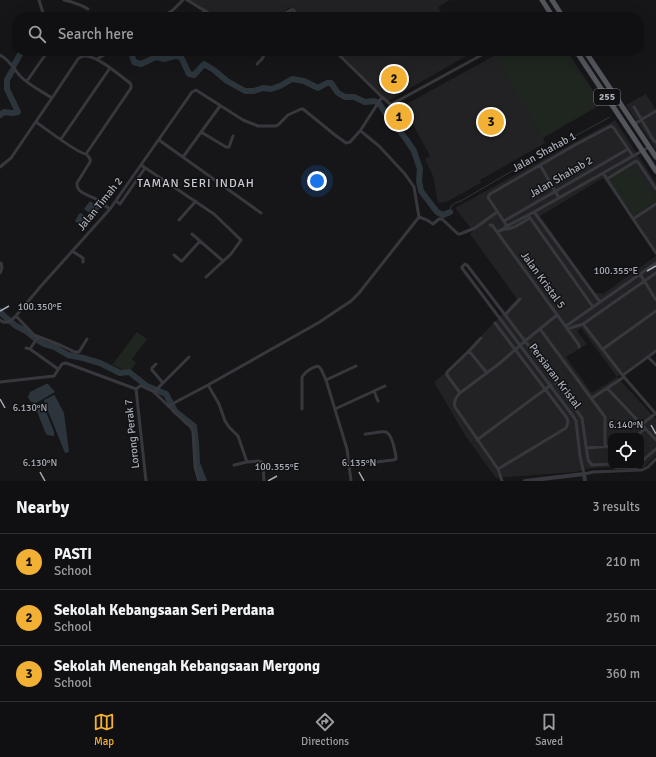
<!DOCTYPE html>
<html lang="en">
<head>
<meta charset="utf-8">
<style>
  body { margin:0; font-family:Signika,sans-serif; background:#1e1e20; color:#f1f3f6 }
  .controls { position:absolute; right:12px; bottom:12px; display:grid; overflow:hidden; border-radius:8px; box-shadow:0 4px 16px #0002 }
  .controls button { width:36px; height:36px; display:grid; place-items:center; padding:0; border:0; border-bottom:1px solid #303032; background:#101012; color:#f1f3f6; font:20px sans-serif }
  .you { position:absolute; left:317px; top:181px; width:14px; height:14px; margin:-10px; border:3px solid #fff; border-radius:50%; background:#1a73e8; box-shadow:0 0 0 6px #1a73e833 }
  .badge { display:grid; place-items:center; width:26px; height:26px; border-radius:50%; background:#f2b134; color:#111; font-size:13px; font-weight:700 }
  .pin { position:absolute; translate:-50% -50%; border:2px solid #fff; box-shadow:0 1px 4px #0006 }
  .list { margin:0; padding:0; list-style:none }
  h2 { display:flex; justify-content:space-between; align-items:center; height:52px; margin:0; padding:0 16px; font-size:17px }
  h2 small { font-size:13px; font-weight:400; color:#9c9d9f }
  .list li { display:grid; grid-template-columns:26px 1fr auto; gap:12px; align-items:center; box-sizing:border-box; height:56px; padding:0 16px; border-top:1px solid #303032 }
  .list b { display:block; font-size:15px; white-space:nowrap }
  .list p { margin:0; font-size:13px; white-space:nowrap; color:#9c9d9f }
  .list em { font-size:13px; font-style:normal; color:#9c9d9f }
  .icon { flex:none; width:22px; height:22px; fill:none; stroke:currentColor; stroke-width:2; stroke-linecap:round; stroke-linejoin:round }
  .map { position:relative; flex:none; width:656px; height:481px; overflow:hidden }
  .search { position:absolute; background:#101012; box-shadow:0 4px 16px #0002; left:12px; right:12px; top:12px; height:44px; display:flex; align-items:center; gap:10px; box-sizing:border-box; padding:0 14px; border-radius:16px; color:#9c9d9f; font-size:15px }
  .sheet { height:220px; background:#101012 }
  nav { display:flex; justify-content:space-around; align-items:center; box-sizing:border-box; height:56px; border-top:1px solid #303032; background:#101012; font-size:11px; color:#9c9d9f }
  nav a { display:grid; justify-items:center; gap:2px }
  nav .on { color:#f2b134 }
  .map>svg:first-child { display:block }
</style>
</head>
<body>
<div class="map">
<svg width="656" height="481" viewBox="0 0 656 481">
  <rect width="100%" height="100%" fill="#161618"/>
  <path fill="#222225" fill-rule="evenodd" d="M 185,0 L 450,0 L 438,7 L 444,17 L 301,17 L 288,7 L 283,17 L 213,17 Z
    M 335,51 L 463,51 L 466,56 L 386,102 Z
    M 503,51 L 567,51 L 602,104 L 543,138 L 545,143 L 480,180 L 481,183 L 446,202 L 438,203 L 433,176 L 425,159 L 430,156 L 403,106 Z
    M 646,94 L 656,110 L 656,150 L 626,105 Z
    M 615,120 L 656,183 L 656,253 L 603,178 L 540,216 L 595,293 L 603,294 L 656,256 L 656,349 L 617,377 L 656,419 L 656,455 L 644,467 L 590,468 L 576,472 L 496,478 L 466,437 L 434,382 L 443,375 L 517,299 L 470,234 L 473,231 L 455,208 ZM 581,328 L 617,377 L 592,393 L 566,357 L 587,344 L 577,331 ZM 611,436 L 641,436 L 641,466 L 611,466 Z"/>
  <path fill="#1e261f" d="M 510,51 L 564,51 L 599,104 L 542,137 L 497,58 Z
    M 632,166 L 636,168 L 656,199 L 656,201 L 634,215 L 611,183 L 612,178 Z
    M 137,332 L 147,339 L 132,359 L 136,363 L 131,370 L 128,369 L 124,370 L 112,365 Z"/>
  <path fill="#2c353c" d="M 90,201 L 100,208 L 94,216 L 84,209 Z
    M 81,213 L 90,220 L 84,228 L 75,221 L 79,214 Z
    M 46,384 L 48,384 L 55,392 L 36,403 L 31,402 L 28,397 L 30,392 Z
    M 54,395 L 55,396 L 64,413 L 69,452 L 65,453 L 44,401 L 44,400 Z
    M 42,402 L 53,429 L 54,432 L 54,436 L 47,435 L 45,432 L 35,406 Z"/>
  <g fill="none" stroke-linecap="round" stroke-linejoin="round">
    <path stroke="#2c353c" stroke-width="1" d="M 540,155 L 610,117
      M 450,212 L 451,206 L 455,203 L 461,201 L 534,158"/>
    <path stroke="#2c353c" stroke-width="6" d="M 136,51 L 131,52 L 134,62 L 141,64 L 156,57 L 165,59 L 175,56 L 181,57 L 189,74 L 194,75 L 204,64 L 214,70 L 227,81 L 245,91 L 254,91 L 263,88 L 271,89 L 280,86 L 292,79 L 304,81 L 318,88 L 327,83 L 331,83 L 338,93 L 345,97 L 354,97 L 365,102 L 374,101 L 379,103 L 386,114 L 406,139 L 414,151 L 420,169 L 419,181 L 421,191 L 437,212 L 443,215 L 450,212
      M 14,65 L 22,51
      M 0,115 L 4,112 L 13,113 L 18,112 L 7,89 L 7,80 L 12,71
      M 0,311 L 3,315 L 16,326 L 26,331 L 37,340 L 44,344 L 54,347 L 68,355 L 83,358 L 100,363 L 120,373 L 129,372 L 147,386 L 166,394 L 175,411 L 194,426 L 196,443 L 197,463 L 204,481"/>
    <path stroke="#37383d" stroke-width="3" d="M 39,0 L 44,16
      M 64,0 C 73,2 80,4 88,9
      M 187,0 L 215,17
      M 162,17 L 173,10 L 183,0
      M 201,17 L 204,10
      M 284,17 L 287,12 L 291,10 L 293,10 L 300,17
      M 335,51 L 382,97 L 390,104 L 392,104 L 489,51
      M 0,55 C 9,59 14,69 20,76 C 29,85 41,91 52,98 L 11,158 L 0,167
      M 97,59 L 111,51
      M 257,64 L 262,59 L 266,51
      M 27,81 L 48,51
      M 52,98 L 78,59 C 80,57 81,56 84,56 C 97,55 119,75 130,83 L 131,85 L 131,88 L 86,154
      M 634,107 L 654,141 L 656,142
      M 36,122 C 45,128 78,154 86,154 C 89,157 91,159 90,162 L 77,183 C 76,193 89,195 96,199 C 101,202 105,206 110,209
      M 634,124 L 656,111
      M 360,131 L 382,97
      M 201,132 L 226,147 L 229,147 L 233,136
      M 61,139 L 110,68
      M 159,140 L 261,213
      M 183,157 L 220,106
      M 141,165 L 214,214 L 241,240 L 231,254 L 206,277
      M 540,165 L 559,198
      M 603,173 L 633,219 L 656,253
      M 607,179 L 636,161 L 638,162 L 656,189
      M 116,201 L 120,204 L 145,168
      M 534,212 L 600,302
      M 528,215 L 593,307
      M 419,217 L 427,220 L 433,224 L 439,219 L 442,219 L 458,234 L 460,234 L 475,228 L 497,212
      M 633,219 L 656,204
      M 179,220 L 196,201
      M 504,221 L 628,149
      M 490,225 L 492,225 L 579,345 L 579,347
      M 507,226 L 489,199 L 488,197 L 490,194 L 575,145 L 611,126 L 613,127 L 633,156
      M 504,229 C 513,230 522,222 530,218
      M 497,232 L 504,229 L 505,227 L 534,212 L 649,147
      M 192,234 L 223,261
      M 72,251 L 83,258 L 83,262
      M 174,255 L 181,261 L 182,261 L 200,241
      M 0,273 L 2,268 L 1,263
      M 640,274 L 656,300
      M 505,315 L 520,299
      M 16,316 L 34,335 L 60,345 L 75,352 L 79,352 L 87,339
      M 0,320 L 3,322 L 8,322 L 14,318 L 41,286 L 110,209 L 192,92 L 196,90 L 243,120 L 258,126 L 276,126 L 278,125 L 288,115 L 301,109 L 303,109 L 335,135 L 346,143 L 350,142 L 359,132 L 360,131 L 362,132 L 379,146 L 405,174 L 414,187 L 419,217
      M 495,323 L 567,418 L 568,422 L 566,428 L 498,469
      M 583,324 L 624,377 L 656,414
      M 566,326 L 656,263
      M 540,329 L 605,417 L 605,447
      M 567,329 L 583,324 L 656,273
      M 26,348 L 30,349 L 58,369
      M 30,349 L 38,337
      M 603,349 L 656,311
      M 469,351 L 487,373
      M 648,357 L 656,365
      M 156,364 L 152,368 L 152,370 L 163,383
      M 623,375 L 656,351
      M 326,380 L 356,366
      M 0,382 L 54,376 L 62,364 L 66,363 L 136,389
      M 208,385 L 219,404 L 225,421 L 229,427 L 238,436 L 247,462 L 258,461 L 262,462 L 263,464 L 264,481
      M 607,388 L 656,440
      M 374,391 L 378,401
      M 154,392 L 189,357
      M 460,393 L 447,375 L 447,372 L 469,351 L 481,338
      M 592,398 L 624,377
      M 168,406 L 208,385 L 318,323 L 351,301 L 359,293 L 419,217
      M 302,409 L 302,377 C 305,372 312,367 318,366 L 321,369 L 326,380 L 347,449 L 351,481
      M 335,409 L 385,386
      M 641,425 L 656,413
      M 637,436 L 645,428
      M 477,440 L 551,385
      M 586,448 L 611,446
      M 641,462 L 656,449
      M 611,464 L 592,465 L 588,460 L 582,418 L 525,341 L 467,265 L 465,264 L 462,267 L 462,268 L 573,416 L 576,421 L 580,456 L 584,474 L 593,472 L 642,470 L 648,467 L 656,459
      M 234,465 L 247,462
      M 350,465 L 393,460 L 396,459 L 396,457 C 395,451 392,434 386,432 C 381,431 370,434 365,434
      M 146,481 L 136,389 L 140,386 L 142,386 L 154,392 L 186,423 L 190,426 L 193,431 L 195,467 L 199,481
      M 502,481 L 498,469 L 455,407 C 453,401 456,397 460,393 L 500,363 L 525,341 L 557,315"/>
    <path stroke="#37383d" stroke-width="4" d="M 525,481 L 584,474 L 585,481"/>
    <path stroke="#53555c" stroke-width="5" d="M 542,0 L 553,17
      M 552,0 L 563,17
      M 576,51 L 656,171
      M 585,51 L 634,124 L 656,157"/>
  </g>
  <path fill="none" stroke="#a8adb8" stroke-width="1.5" d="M 647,271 L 656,266M 0,311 L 9,306M 0,399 L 5,408M 651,425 L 656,434M 40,472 L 45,481M 359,472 L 364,481M 268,481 L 277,476"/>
  <g text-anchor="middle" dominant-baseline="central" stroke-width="3" stroke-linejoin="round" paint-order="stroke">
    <rect fill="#111113" stroke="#7b7e86" stroke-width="1" x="594" y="89" width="26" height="16" rx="3"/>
    <g font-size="10" font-weight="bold" fill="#a8adb8">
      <text x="607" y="97">255</text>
    </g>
    <g font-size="11" fill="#a8adb8" stroke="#111113">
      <text transform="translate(544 152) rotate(-29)">Jalan Shahab 1</text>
      <text transform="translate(561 177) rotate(-30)">Jalan Shahab 2</text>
      <text transform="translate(100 204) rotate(-51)">Jalan Timah 2</text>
      <text transform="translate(543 280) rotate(54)">Jalan Kristal 5</text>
      <text transform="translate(555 376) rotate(53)">Persiaran Kristal</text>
      <text transform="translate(132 434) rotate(-96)">Lorong Perak 7</text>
    </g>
    <g font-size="12" letter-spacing="1" fill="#c9ccd4" stroke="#111113">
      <text x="196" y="183">TAMAN SERI INDAH</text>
    </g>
  </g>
  <g font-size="10" text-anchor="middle" fill="#a8adb8" stroke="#111113" stroke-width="3" stroke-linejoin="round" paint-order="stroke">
    <text x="616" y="274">100.355°E</text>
    <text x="40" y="310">100.350°E</text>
    <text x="30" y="411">6.130°N</text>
    <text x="626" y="428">6.140°N</text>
    <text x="40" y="466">6.130°N</text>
    <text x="359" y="466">6.135°N</text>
    <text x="277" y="470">100.355°E</text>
  </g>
</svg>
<div class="controls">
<button><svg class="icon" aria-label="locate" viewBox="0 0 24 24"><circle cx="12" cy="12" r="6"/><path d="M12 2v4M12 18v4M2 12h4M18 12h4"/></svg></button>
</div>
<div class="you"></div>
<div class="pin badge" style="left:399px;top:117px">1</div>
<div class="pin badge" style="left:394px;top:79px">2</div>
<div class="pin badge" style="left:491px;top:122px">3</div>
<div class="search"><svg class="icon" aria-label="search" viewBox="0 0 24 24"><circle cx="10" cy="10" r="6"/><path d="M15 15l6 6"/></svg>Search here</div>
</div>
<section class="sheet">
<h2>Nearby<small>3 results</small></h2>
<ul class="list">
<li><span class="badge">1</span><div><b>PASTI</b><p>School</p></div><em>210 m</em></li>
<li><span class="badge">2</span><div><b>Sekolah Kebangsaan Seri Perdana</b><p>School</p></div><em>250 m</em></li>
<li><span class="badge">3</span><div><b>Sekolah Menengah Kebangsaan Mergong</b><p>School</p></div><em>360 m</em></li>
</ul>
</section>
<nav>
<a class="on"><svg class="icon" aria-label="map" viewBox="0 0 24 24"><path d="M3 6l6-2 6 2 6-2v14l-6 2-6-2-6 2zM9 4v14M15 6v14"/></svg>Map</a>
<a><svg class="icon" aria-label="directions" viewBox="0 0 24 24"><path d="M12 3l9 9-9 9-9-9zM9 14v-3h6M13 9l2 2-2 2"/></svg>Directions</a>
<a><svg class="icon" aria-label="saved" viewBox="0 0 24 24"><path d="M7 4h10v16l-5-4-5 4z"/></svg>Saved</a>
</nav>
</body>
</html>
